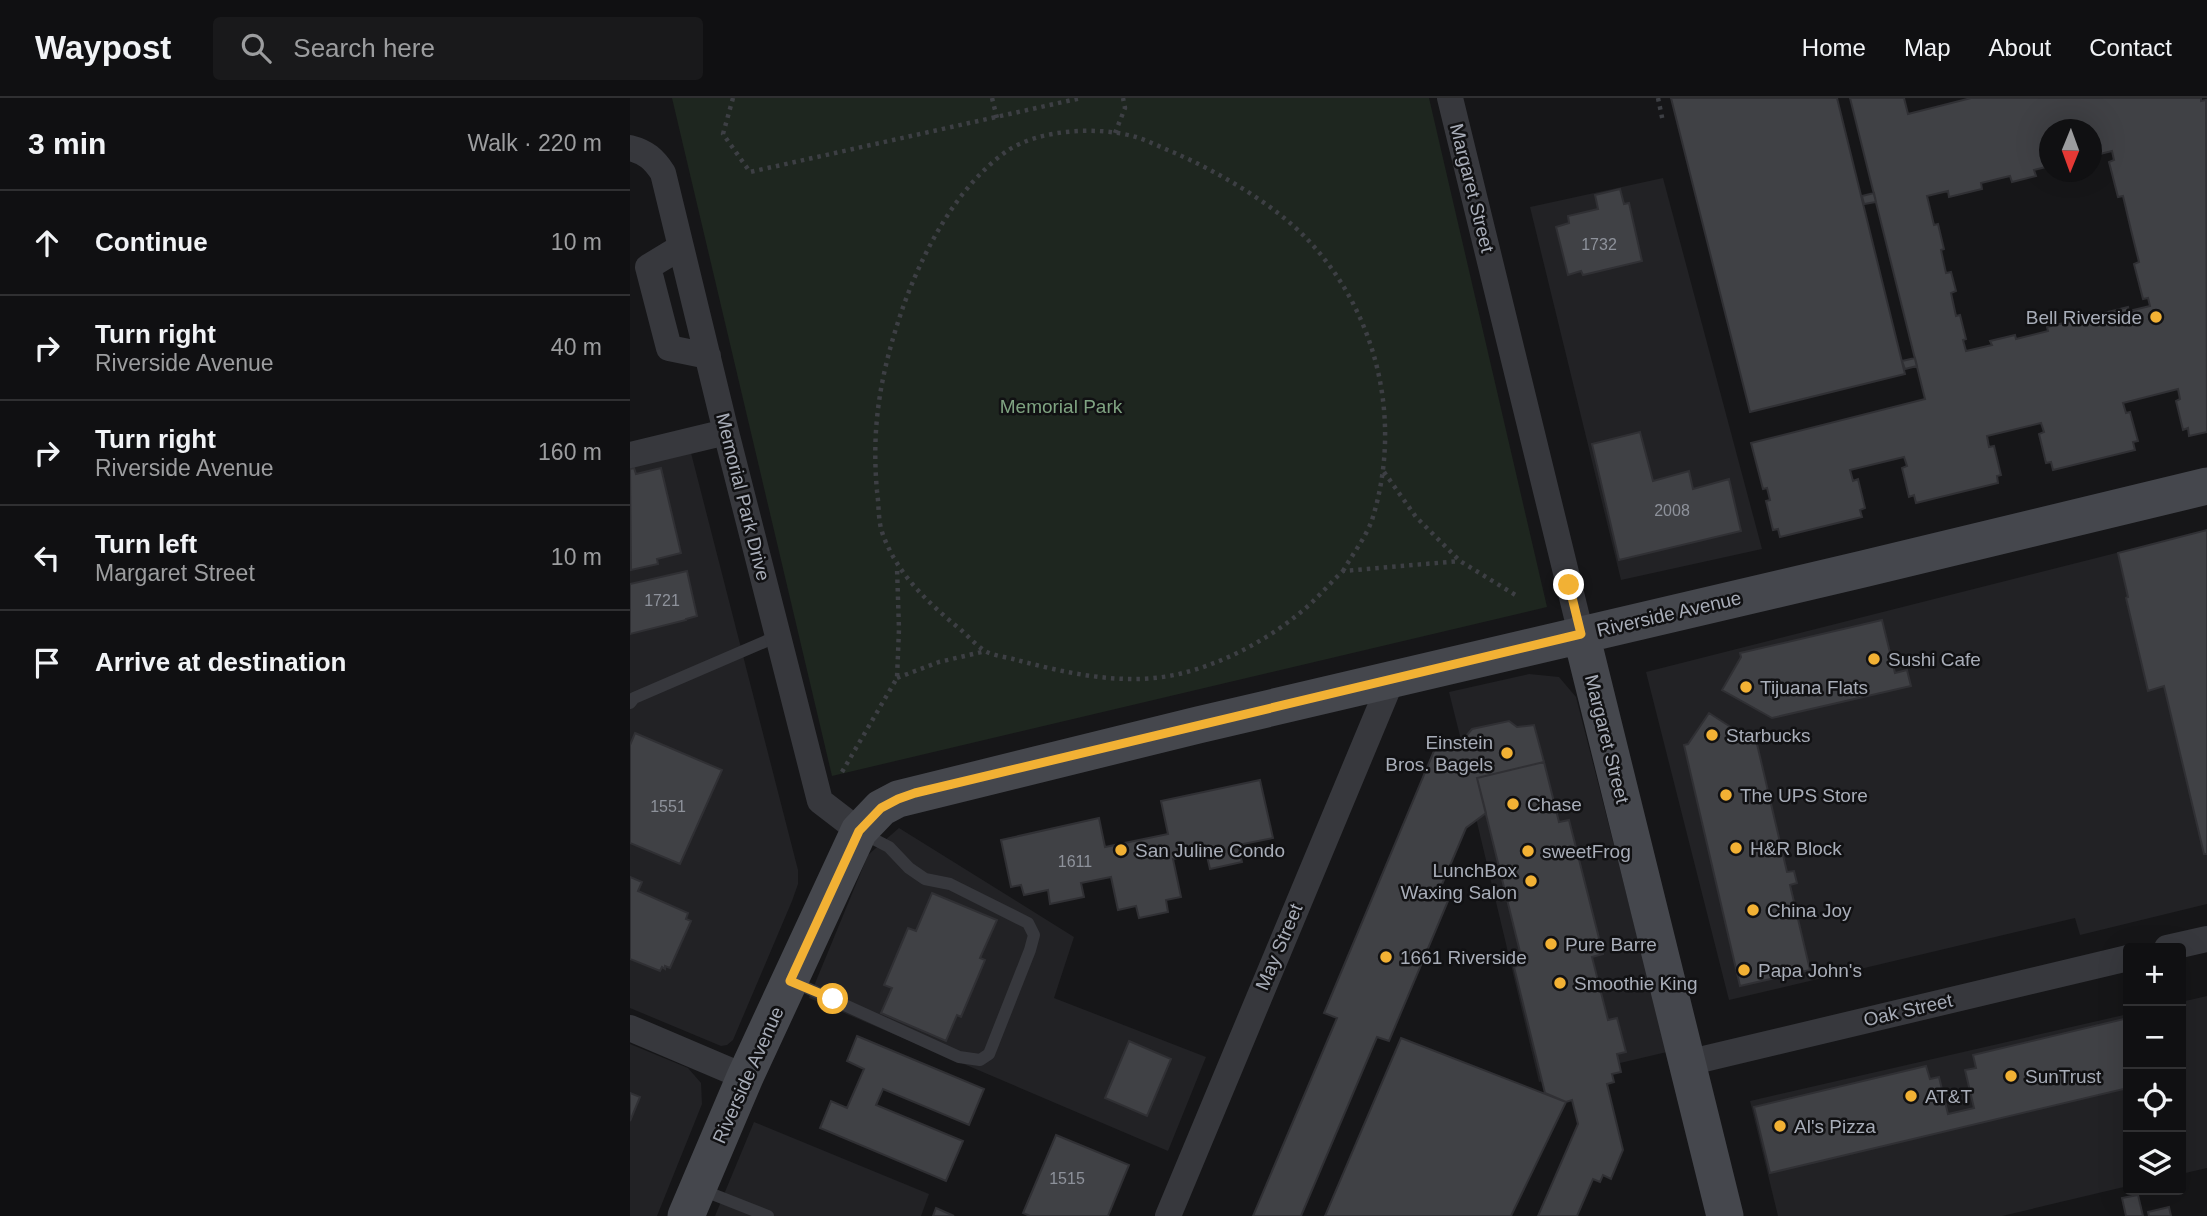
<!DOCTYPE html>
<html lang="en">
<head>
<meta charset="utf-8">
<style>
  body { margin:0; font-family:Arial,sans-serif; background:#19191b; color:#f1f3f6 }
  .controls { position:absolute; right:21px; bottom:21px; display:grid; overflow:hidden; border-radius:7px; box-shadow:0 7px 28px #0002 }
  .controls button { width:63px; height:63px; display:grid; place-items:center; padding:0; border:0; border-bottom:2px solid #303032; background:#101012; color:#f1f3f6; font:35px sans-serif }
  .compass { position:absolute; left:1409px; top:21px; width:63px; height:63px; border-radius:50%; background:#101012; box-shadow:0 7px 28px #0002; rotate:181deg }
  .stop { position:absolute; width:21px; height:21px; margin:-16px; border:5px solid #f2b134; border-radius:50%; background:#fff }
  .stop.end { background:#f2b134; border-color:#fff; box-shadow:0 2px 7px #0008 }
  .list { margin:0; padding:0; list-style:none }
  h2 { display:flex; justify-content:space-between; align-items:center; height:91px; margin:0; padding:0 28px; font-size:30px }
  h2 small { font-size:23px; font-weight:400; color:#9c9d9f }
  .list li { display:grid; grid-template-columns:46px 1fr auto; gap:21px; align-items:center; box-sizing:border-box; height:105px; padding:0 28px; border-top:2px solid #303032 }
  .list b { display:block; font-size:26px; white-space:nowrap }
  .list p { margin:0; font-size:23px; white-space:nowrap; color:#9c9d9f }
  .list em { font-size:23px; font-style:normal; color:#9c9d9f }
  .icon { flex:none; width:38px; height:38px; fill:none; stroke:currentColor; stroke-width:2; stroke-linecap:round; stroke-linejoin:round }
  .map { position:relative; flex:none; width:1577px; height:1118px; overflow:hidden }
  header { display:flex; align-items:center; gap:42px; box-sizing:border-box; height:98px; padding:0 35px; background:#101012; border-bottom:2px solid #303032 }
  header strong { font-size:33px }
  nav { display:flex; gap:38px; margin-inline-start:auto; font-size:24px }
  .search { width:490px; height:63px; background:#19191b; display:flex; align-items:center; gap:18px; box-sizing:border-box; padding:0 24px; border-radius:7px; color:#9c9d9f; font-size:26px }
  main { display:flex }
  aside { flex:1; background:#101012 }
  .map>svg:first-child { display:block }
</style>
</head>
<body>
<header>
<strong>Waypost</strong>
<div class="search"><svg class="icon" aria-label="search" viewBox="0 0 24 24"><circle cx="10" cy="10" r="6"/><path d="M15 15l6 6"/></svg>Search here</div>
<nav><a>Home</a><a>Map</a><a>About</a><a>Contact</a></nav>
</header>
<main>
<aside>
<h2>3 min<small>Walk · 220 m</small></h2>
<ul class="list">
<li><svg class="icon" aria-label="ahead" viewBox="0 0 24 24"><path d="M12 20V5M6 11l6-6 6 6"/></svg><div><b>Continue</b></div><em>10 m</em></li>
<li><svg class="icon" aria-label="right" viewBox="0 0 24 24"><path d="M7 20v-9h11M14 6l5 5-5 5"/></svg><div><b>Turn right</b><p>Riverside Avenue</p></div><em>40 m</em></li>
<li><svg class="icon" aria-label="right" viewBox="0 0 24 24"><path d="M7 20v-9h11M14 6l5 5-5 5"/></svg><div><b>Turn right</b><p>Riverside Avenue</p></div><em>160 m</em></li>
<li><svg class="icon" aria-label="left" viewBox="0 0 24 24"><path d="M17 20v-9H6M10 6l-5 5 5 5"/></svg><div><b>Turn left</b><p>Margaret Street</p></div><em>10 m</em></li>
<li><svg class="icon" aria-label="arrive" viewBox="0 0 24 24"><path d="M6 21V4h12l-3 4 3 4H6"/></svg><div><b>Arrive at destination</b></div></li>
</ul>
</aside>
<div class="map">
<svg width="1577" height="1118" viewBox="0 0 1577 1118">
  <rect width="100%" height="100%" fill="#161618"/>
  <path fill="#222225" d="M 1033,80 L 1132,451 L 991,482 L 900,109 Z
    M 60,351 L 168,772 L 168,786 L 162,803 L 103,942 L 97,947 L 91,948 L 0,910 L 0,363 Z
    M 1577,432 L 1577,806 L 1450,837 L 1445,820 L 1099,902 L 1016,574 Z
    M 899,576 L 929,579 L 946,599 L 1037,954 L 909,984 L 845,716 L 849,714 L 819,594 Z
    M 269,730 L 444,839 L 424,900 L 576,959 L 538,1053 L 179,900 L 238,757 Z
    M 1577,898 L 1577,1070 L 1551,1076 L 1551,904 Z
    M 1498,916 L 1498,1088 L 1372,1118 L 1148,1118 L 1120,1003 Z
    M 0,946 L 58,970 L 71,985 L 72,1006 L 27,1118 L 0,1118 Z
    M 124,1024 L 299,1096 L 291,1118 L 85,1118 Z"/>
  <path fill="#1e261f" d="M 42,0 L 799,0 L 917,509 L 202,678 Z"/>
  <path fill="#404145" stroke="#303034" stroke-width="2" fill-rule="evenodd" d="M 1041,0 L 1207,0 L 1275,276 L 1120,314 Z
    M 1220,0 L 1274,0 L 1278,16 L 1341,0 L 1571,0 L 1571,3 L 1576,2 L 1577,334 L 1559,338 L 1558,330 L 1553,332 L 1546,303 L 1550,301 L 1548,291 L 1493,305 L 1496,315 L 1500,314 L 1508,343 L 1503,344 L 1505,352 L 1423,372 L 1421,364 L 1416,365 L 1409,336 L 1414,334 L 1411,325 L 1357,338 L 1359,349 L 1364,348 L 1371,377 L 1367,378 L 1368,385 L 1286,405 L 1284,397 L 1279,399 L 1272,370 L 1277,368 L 1274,359 L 1220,372 L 1223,383 L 1228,381 L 1235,410 L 1230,412 L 1232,419 L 1150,439 L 1148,431 L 1143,432 L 1136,403 L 1140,402 L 1137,390 L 1133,391 L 1121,345 L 1295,301 ZM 1420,32 L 1462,32 L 1462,58 L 1482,53 L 1484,62 L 1479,64 L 1488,99 L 1493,98 L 1501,132 L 1509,164 L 1504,166 L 1513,201 L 1518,200 L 1520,208 L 1499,213 L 1498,209 L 1474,215 L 1475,219 L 1443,227 L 1442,223 L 1417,229 L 1418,233 L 1386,241 L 1385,237 L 1360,243 L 1362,247 L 1336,253 L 1333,242 L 1336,241 L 1330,217 L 1326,218 L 1321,195 L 1326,193 L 1321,174 L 1316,175 L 1311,152 L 1314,151 L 1308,126 L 1304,127 L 1297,98 L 1318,93 L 1319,99 L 1352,91 L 1351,85 L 1380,78 L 1382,84 L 1406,78 L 1404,72 L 1420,68 Z
    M 990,91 L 994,106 L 999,105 L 1012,163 L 953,177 L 951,173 L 938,177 L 926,129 L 939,125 L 938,118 L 968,111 L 965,97 Z
    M 1244,95 L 1246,104 L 1234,106 L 1232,98 Z
    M 1285,260 L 1287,268 L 1275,271 L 1272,263 Z
    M 1010,334 L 1023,383 L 1059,373 L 1063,391 L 1099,381 L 1111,433 L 989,462 L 962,346 Z
    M 4,370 L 6,376 L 31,370 L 51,455 L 27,461 L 28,466 L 1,472 L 0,371 Z
    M 1577,432 L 1577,756 L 1574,756 L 1534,588 L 1518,593 L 1496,500 L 1498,499 L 1488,455 Z
    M 57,473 L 67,518 L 56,521 L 56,522 L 0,536 L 0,486 Z
    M 1252,522 L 1265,575 L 1277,572 L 1281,588 L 1142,620 L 1092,592 L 1111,559 L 1110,555 Z
    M 1079,615 L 1127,646 L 1157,774 L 1164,773 L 1167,785 L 1160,787 L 1180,872 L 1110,888 L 1054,647 L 1058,646 Z
    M 879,623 L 887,629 L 904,627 L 914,664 L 847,680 L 856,715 L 836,730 L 807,798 L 818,803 L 759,943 L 747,939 L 671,1118 L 623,1118 L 707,920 L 694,915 L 809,641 L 819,640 L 823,645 L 831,644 L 842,631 Z
    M 5,635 L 92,672 L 50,766 L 0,745 L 0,647 Z
    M 914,664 L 929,724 L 939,722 L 973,856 L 962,859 L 978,922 L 987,920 L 996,954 L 987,956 L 991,974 L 982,976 L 984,984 L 977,986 L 993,1052 L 981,1081 L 973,1077 L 970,1084 L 963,1081 L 947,1118 L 908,1118 L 948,1026 L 942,1002 L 936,1004 L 915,995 L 884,869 L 893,866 L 847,680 Z
    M 630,682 L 643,740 L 608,747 L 612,764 L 580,771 L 576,754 L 543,761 L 551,799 L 536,802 L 538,814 L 509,820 L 506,808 L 488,812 L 481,779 L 451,785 L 454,799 L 420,806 L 418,792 L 394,797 L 391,787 L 381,789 L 371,742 L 469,720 L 475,749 L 538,736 L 531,703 Z
    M 0,779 L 12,784 L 8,793 L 58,815 L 56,821 L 61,823 L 40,870 L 35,868 L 35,871 L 32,869 L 30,873 L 0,861 Z
    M 302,795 L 367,822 L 350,860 L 355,862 L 331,919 L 327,917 L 316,943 L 251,915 L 262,890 L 254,887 L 278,830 L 286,833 Z
    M 1498,920 L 1498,990 L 1140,1075 L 1124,1009 L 1296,968 L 1300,981 L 1309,979 L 1318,1016 L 1344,1010 L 1335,972 L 1346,970 L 1343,957 Z
    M 227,938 L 354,991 L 339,1027 L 253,991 L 246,1007 L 333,1043 L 316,1083 L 190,1030 L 201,1003 L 217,1010 L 234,971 L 217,963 Z
    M 771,940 L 936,1004 L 881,1118 L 695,1118 Z
    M 499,943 L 541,961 L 517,1018 L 475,1000 Z
    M 0,995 L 10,999 L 0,1023 Z
    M 426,1037 L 499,1067 L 478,1118 L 400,1118 L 393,1115 Z
    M 1508,1097 L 1513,1118 L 1496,1118 L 1492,1100 Z
    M 1539,1109 L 1541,1118 L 1519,1118 L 1518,1114 Z
    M 306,1110 L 324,1118 L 303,1118 Z"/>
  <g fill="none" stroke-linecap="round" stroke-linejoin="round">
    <path stroke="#3d3f44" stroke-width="4.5" stroke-dasharray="3.5 5" stroke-linecap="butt" d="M 103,0 L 93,36 L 120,74 L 451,0
      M 362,0 L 367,20
      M 1028,0 L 1033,24
      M 485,35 L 495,10 L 493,0
      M 754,374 L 786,419 L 830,463 L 887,498
      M 713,473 C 722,457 736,439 742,422 C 773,324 748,216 678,142 C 644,106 590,75 545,55 C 532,50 519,43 506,39 C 469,28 409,31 377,53 C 326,89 292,155 272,212 C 251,274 241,327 247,393 C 249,406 248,422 252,434 C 266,475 297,504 330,531 C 338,538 346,547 355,553 C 364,558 377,559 387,562 C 439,576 499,589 553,575 C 596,564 637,542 671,514 C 686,502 699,486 713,473 L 830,463
      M 267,580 L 309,564 L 356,553
      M 212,674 L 267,580 L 269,531 L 267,470"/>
    <path stroke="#37383d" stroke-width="12" d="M 0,605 L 4,600 L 148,538
      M 164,884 L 329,959 L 350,962 L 359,956 L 400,852 L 404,837 L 398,825 L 320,786 L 295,781 L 279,770 L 259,749 L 232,735
      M 72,1092 L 138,1118"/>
    <path stroke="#37383d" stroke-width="26" d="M 820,0 L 951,536
      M 0,50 C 16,54 24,61 33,75 L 96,334 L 190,703 L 229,733
      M 51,149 L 18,169 L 39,250 L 78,258
      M 0,357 L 96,334
      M 1537,850 L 1577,841
      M 0,930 L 115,979
      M 1057,965 L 1498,860
      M 538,1118 L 762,581"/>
    <path stroke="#45474d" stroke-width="37" d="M 951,536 L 1095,1118
      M 56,1118 L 115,979 L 229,733 L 251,710 L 268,701 L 568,627 L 1233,471 L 1577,388"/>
  </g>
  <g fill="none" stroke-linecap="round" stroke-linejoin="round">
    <path stroke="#f2b134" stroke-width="9" d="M 203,901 L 160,883 L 229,733 L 251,710 L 268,701 L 285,695 L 951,536 L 939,487"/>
  </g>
  <g fill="#f2b134" stroke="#111113" stroke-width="2.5">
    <circle cx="1526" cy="219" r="7"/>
    <circle cx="1244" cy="561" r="7"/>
    <circle cx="1116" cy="589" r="7"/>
    <circle cx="1082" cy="637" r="7"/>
    <circle cx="877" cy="655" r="7"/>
    <circle cx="1096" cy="697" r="7"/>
    <circle cx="883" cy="706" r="7"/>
    <circle cx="1106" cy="750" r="7"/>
    <circle cx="491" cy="752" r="7"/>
    <circle cx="898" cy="753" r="7"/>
    <circle cx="901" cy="783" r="7"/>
    <circle cx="1123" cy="812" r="7"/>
    <circle cx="921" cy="846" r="7"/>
    <circle cx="756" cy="859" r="7"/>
    <circle cx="1114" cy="872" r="7"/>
    <circle cx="930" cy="885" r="7"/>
    <circle cx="1381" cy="978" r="7"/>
    <circle cx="1281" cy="998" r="7"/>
    <circle cx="1150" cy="1028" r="7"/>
  </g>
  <g text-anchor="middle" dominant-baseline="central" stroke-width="5" stroke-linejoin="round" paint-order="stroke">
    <g font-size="16" fill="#8e929b">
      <text x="969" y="146">1732</text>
      <text x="1042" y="412">2008</text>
      <text x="32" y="502">1721</text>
      <text x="38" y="708">1551</text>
      <text x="445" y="763">1611</text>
      <text x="437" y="1080">1515</text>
    </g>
    <g font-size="19" fill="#a8adb8" stroke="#111113">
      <text transform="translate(842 90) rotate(76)">Margaret Street</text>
      <text transform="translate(113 399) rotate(76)">Memorial Park Drive</text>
      <text transform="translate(1039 516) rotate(-13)">Riverside Avenue</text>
      <text transform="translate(977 641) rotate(76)">Margaret Street</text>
      <text transform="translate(649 849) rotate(-67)">May Street</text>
      <text transform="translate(1278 912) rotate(-13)">Oak Street</text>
      <text transform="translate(118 977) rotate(-66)">Riverside Avenue</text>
    </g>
    <g font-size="19" fill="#a8adb8" stroke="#111113" text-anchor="start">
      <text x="1512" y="219" text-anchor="end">Bell Riverside</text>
      <text x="1258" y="561">Sushi Cafe</text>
      <text x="1130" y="589">Tijuana Flats</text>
      <text x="1096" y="637">Starbucks</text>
      <text x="863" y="644" text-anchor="end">Einstein<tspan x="863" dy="22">Bros. Bagels</tspan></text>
      <text x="1110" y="697">The UPS Store</text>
      <text x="897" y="706">Chase</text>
      <text x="1120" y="750">H&amp;R Block</text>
      <text x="505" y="752">San Juline Condo</text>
      <text x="912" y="753">sweetFrog</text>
      <text x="887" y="772" text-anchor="end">LunchBox<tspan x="887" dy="22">Waxing Salon</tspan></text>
      <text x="1137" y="812">China Joy</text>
      <text x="935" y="846">Pure Barre</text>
      <text x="770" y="859">1661 Riverside</text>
      <text x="1128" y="872">Papa John's</text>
      <text x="944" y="885">Smoothie King</text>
      <text x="1395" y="978">SunTrust</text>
      <text x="1295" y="998">AT&amp;T</text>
      <text x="1164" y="1028">Al's Pizza</text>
    </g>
    <g font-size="19" fill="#7fa381" stroke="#111113">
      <text x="431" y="308">Memorial Park</text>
    </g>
  </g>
</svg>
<div class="controls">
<button>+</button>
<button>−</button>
<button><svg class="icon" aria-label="locate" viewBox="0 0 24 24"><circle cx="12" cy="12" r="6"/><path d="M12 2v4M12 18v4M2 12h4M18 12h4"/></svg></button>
<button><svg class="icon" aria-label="layers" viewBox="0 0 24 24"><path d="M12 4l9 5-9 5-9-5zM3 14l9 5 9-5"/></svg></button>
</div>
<svg class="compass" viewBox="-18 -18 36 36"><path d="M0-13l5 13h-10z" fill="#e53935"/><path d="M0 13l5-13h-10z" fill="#9c9d9f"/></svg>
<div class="stop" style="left:203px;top:901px"></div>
<div class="stop end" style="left:939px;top:487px"></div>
</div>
</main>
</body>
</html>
